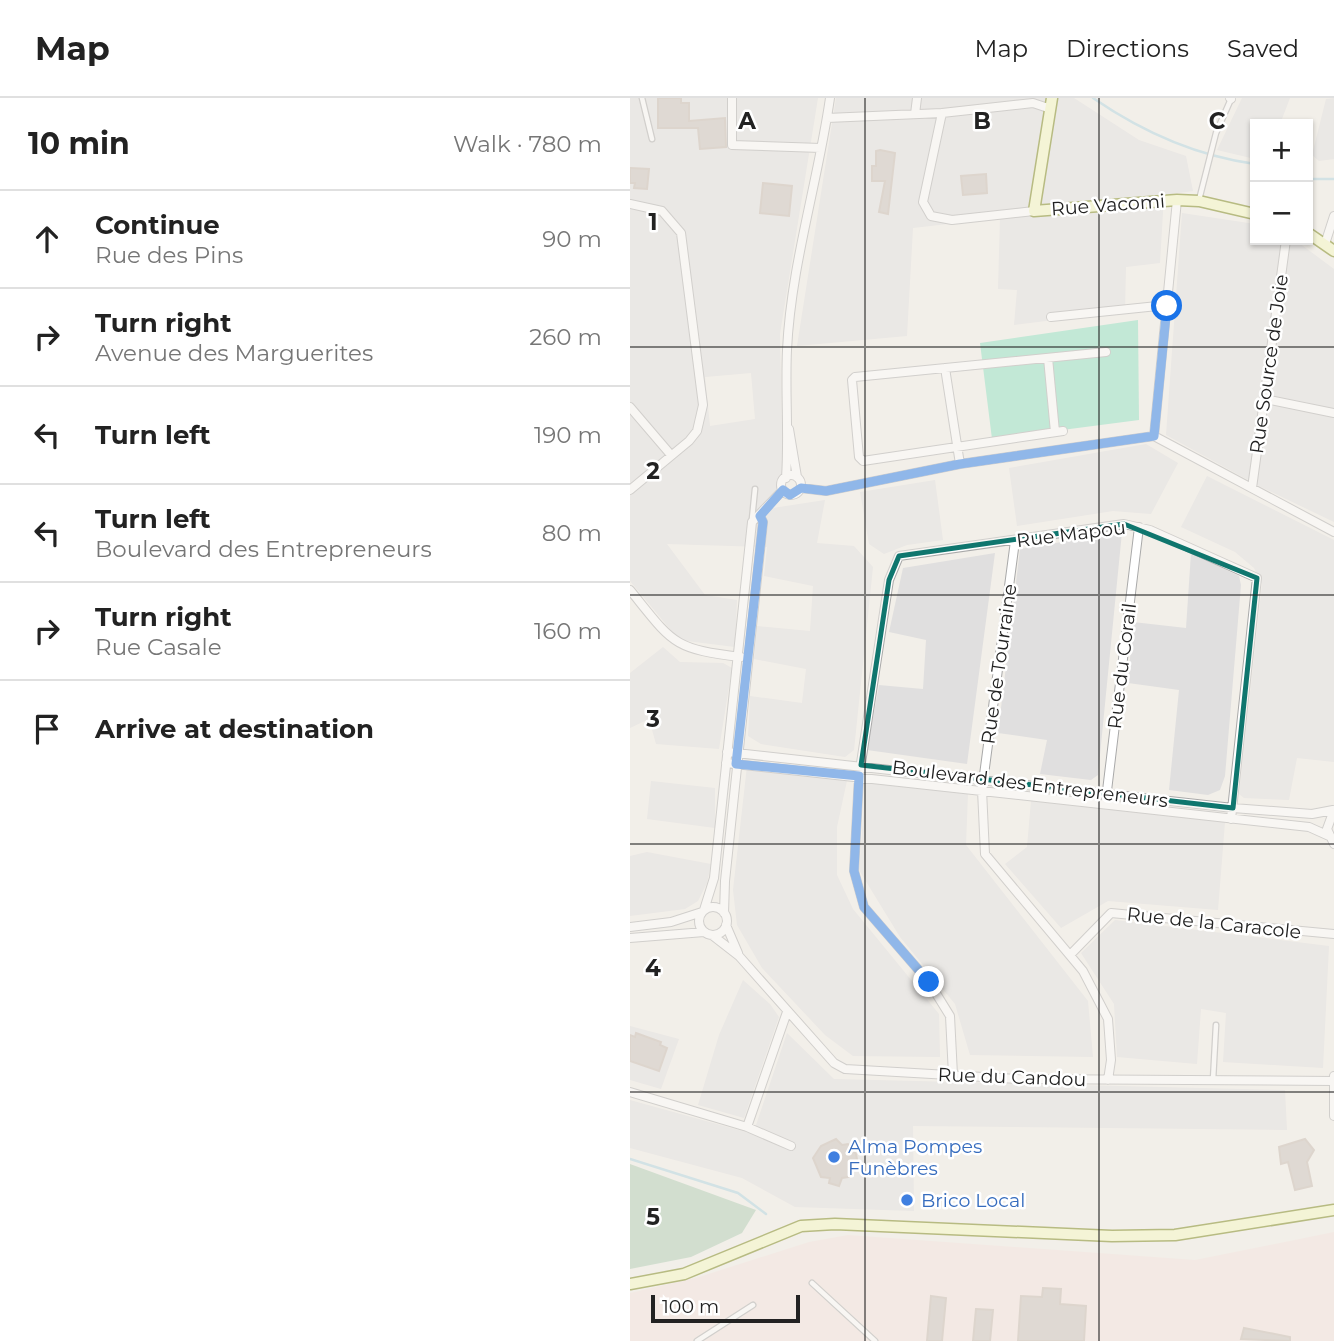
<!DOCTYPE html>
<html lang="en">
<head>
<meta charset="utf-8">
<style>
  body { margin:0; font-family:Montserrat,sans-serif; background:#f6f6f6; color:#222 }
  .controls { position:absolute; right:21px; top:21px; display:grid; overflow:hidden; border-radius:0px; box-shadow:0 2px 5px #0004 }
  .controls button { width:63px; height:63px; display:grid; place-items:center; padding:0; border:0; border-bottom:2px solid #e0e0e0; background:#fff; color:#222; font:35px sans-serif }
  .scale { position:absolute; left:21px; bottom:18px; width:149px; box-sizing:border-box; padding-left:7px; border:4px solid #222; border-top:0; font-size:19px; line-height:24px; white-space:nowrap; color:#222; -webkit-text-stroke:5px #fff; paint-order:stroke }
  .stop { position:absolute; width:21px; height:21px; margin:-16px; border:5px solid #1a73e8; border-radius:50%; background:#fff }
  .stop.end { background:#1a73e8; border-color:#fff; box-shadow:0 2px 7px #0008 }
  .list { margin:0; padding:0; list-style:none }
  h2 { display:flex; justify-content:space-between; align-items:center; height:91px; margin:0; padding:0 28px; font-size:30px }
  h2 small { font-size:23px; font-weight:400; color:#767676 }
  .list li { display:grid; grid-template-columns:46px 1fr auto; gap:21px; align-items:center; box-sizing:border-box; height:98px; padding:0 28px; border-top:2px solid #e0e0e0 }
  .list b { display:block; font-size:26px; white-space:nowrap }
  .list p { margin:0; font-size:23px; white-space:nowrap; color:#767676 }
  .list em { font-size:23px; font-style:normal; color:#767676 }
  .icon { flex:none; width:38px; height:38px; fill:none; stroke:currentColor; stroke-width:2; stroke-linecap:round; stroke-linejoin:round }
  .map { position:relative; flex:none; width:704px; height:1243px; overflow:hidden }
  header { display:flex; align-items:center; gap:42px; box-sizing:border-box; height:98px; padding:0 35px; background:#fff; border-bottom:2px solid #e0e0e0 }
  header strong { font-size:33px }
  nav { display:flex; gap:38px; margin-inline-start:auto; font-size:24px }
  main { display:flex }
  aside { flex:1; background:#fff }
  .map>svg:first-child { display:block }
</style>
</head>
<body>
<header>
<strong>Map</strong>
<nav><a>Map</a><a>Directions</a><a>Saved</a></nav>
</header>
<main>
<aside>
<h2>10 min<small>Walk · 780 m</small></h2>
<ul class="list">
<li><svg class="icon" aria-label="ahead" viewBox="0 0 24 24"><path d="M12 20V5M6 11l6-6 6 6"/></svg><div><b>Continue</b><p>Rue des Pins</p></div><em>90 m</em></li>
<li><svg class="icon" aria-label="right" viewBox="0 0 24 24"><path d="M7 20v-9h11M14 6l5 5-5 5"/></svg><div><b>Turn right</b><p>Avenue des Marguerites</p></div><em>260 m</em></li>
<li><svg class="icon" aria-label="left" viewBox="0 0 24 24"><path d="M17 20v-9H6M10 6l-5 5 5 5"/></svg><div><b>Turn left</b></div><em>190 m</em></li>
<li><svg class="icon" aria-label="left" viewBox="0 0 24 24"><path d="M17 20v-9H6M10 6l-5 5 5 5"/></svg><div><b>Turn left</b><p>Boulevard des Entrepreneurs</p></div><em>80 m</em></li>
<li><svg class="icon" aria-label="right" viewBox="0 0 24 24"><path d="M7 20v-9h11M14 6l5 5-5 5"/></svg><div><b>Turn right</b><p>Rue Casale</p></div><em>160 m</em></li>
<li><svg class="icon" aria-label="arrive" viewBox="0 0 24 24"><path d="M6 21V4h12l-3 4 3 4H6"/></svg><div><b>Arrive at destination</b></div></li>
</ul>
</aside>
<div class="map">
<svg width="704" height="1243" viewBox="0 0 704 1243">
  <rect width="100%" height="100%" fill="#f2efe9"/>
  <path fill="#e0dfdf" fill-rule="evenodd" d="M 0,0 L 188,0 L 150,236 L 153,375 L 147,388 L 143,410 L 195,402 L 187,445 L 224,448 L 243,469 L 224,652 L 215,659 L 131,646 L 118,638 L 120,598 L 172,605 L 176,571 L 124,561 L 127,528 L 180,533 L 183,488 L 134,478 L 137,449 L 37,446 L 75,497 L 107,502 L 105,549 L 49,542 L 0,483 ZM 121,275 L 125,321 L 80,328 L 75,279 Z
    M 206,0 L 444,0 L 509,42 L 556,58 L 563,93 L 534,97 L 530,165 L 496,169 L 495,213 L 384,227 L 387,192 L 368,191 L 370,120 L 283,130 L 277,238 L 167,248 Z
    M 612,0 L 660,0 L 650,26 L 625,26 L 625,61 L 587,52 Z
    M 704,0 L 704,61 L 689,63 L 682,57 L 696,1 Z
    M 552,115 L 625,126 L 625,142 L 665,142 L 704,171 L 704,424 L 629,388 L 536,337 Z
    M 516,346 L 548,365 L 521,416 L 483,413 L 387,428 L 379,370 Z
    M 577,378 L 704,442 L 704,664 L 667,660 L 659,702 L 614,700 L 609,696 L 632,486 L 624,470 L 605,454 L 551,429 Z
    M 305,382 L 313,442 L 277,447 L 254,456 L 239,446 L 230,394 Z
    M 492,434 L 468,677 L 461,682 L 410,676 L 417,642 L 368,635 L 390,451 Z
    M 365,455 L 337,666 L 237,652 L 249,587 L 293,591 L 296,542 L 259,534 L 273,470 Z
    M 561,455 L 609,478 L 611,487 L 595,678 L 590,692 L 578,697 L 539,692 L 549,592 L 498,585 L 503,524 L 556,530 Z
    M 33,549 L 50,564 L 93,565 L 102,570 L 89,651 L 26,646 L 19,621 L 0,630 L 0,575 Z
    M 117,668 L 218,678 L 207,729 L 207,777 L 223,811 L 309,916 L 310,959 L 223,958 L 195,937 L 132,870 L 107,827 L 103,792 Z
    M 236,682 L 338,695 L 336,747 L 458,903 L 463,959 L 340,957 L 325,906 L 270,839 L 229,772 Z
    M 21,683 L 85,690 L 85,730 L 17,721 Z
    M 401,703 L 595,724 L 588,812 L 478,803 L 431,830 L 375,766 L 397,749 Z
    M 17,754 L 81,766 L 77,785 L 68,803 L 55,811 L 0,818 L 0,758 Z
    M 485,822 L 699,848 L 693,970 L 593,964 L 596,915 L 571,911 L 567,966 L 487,959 L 484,906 L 451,855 Z
    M 113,882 L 140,906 L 149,919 L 114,1020 L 68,1007 L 89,937 Z
    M 0,928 L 49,941 L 31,991 L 0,982 Z
    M 157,935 L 204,981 L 655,992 L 657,1032 L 283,1028 L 284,1113 L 165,1109 L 112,1080 L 0,1050 L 0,1002 L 123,1036 Z"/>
  <path fill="#f3e3dd" d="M 704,1134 L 704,1243 L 0,1243 L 0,1195 L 69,1179 L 179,1144 L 218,1137 L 565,1162 Z"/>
  <path fill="#aacbaf" d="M 0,1066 L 126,1112 L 112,1135 L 61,1159 L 0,1171 Z"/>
  <path fill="#88e0be" d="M 508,222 L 509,322 L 362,341 L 350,245 Z"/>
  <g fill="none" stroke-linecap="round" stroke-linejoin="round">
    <path stroke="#aad3df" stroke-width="2.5" d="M 463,0 C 511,33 567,58 625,66
      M 678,81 L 704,81
      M 0,1061 L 108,1095 L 136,1116"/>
  </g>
  <path fill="#c7bfb8" stroke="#c4b6ab" stroke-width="2" d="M 28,0 L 51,0 L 51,5 L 59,5 L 59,23 L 95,20 L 96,49 L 70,51 L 68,30 L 28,30 Z
    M 250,52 L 265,55 L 258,116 L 249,114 L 255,83 L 242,83 L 242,68 L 246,68 L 246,53 Z
    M 0,70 L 19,71 L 17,91 L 4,90 L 5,85 L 0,85 Z
    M 356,76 L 357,95 L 333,97 L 331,78 Z
    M 133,85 L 162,88 L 159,118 L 130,115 Z
    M 6,935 L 31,944 L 30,947 L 37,950 L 29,973 L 0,963 L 0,937 L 5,939 Z
    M 206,1041 L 212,1047 L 218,1046 L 226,1056 L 228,1067 L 219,1075 L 219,1079 L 212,1080 L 209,1088 L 199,1085 L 200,1080 L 191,1079 L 183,1060 L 191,1048 Z
    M 675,1041 L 684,1052 L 677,1064 L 682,1088 L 665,1092 L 658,1064 L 651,1066 L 649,1049 Z
    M 413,1190 L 431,1191 L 430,1206 L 456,1208 L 454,1243 L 388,1243 L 391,1198 L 412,1199 Z
    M 301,1198 L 316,1200 L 312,1243 L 297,1243 Z
    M 346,1211 L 363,1212 L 360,1243 L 343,1243 Z
    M 614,1230 L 660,1239 L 660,1243 L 611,1241 Z"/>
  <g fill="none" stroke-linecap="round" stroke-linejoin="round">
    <g stroke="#a9a9a9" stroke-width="7">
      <path id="lane" d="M 12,0 L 22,41
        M 569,102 L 586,35 L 601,1
        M 122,421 L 125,391
        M 583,982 L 586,927
        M 182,1185 L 245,1243
        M 67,1243 L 123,1207"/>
    </g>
    <g stroke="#a9a9a9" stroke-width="10">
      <path id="street" d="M 102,0 L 102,47 L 191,50
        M 600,0 L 601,1
        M 312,15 L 293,104 L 301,118 L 322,122 L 404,113
        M 285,16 L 287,0
        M 197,20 L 312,15 L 403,5 L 418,10
        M 0,106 L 32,113 L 51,135 L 73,307 L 67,333 L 59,343 L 0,392
        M 695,146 L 704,118
        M 421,219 L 537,207
        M 418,260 L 425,334
        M 315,270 L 330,366
        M 635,301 L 704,315
        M 0,309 L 41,357
        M 159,331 L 167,379
        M 433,333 L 233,363 L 229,359 L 222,282 L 225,279 L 476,254
        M 524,338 L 547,102
        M151 387a10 10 0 1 1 20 0a10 10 0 1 1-20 0Z
        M 156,380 C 159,337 155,295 157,252 C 161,167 188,84 200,0
        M 171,390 L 196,393 L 330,366 L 524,338 L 704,434
        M 622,390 L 656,142
        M 385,443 L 352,692 L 355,756 L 453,873 L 478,921 L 481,962 L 478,982
        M 0,492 C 43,545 42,551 111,559
        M 97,654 L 603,710 L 682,716 L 703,712
        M 96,665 L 679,729 L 699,738
        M 476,701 L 509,429
        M 704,712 L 697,731 L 704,746
        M69 823a14 14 0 1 1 28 0a14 14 0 1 1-28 0Z
        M 74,812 L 84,780 L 122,424 L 153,392
        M 94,815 L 95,783 L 133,424 L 130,418
        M 96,827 L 108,855
        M 0,829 L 41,824 L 72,814
        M 82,837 L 109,858 L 204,965 L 215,971 L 388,981 L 704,983
        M 0,840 L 74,834
        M 440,857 L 481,815 L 704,836
        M 323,977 L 320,918 L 299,884 L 234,809 L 224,773 L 229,678 L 259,482 L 269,458 L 494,426 L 520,432 L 627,480 L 601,721
        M 704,978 L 704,1018
        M 0,994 L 117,1029 L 157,914
        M 117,1029 L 161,1048"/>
    </g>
    <g stroke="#707d05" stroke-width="13">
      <path id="secondary" d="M 422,0 L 404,113 L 547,102 L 569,103 L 625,116
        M 678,135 L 704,153
        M 0,1186 L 54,1176 L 171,1128 L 205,1126 L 482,1138 L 545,1137 L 704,1112"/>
    </g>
    <use href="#lane" stroke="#fff" stroke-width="4.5"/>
    <use href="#street" stroke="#fff" stroke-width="8"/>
    <use href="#secondary" stroke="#f7fabf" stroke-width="10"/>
  </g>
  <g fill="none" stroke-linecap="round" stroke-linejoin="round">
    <path stroke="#1a73e8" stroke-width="9" d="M 299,884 L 234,809 L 224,773 L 229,678 L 106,666 L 133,424 L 130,418 L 153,392 L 160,397 L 171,390 L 196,393 L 330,366 L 524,338 L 537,208"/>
  </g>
  <path d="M0 0H704V1243H0ZM 494,426 L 627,480 L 603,710 L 231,667 L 259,482 L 269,458 Z" fill="#f2efe9" fill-opacity=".55" fill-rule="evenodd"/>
  <path fill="none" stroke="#0f766e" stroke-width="5" stroke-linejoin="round" d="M 494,426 L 627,480 L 603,710 L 231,667 L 259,482 L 269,458 Z"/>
  <path fill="none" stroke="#222" stroke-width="2" stroke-opacity="0.55" d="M 235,0 L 235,1243M 469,0 L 469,1243M 0,249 L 704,249M 0,497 L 704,497M 0,746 L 704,746M 0,994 L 704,994"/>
  <g fill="#3f7fe0" stroke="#fff" stroke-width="2.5">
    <circle cx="204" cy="1059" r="7"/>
    <circle cx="277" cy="1102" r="7"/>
  </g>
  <g text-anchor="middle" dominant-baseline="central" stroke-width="5" stroke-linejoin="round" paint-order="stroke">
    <g font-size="19" fill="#222" stroke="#fff">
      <text transform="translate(478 107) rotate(-4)">Rue Vacomi</text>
      <text transform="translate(639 266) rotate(-82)">Rue Source de Joie</text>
      <text transform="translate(441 436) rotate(-7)">Rue Mapou</text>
      <text transform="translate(369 566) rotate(-82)">Rue de Tourraine</text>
      <text transform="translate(492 568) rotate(-83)">Rue du Corail</text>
      <text transform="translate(400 686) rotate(7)">Boulevard des Entrepreneurs</text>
      <text transform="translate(584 825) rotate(6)">Rue de la Caracole</text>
      <text transform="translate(382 979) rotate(2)">Rue du Candou</text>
    </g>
    <g font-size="19" fill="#366cbe" stroke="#fff" text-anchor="start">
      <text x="218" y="1048">Alma Pompes<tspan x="218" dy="22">Funèbres</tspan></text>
      <text x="291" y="1102">Brico Local</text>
    </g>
  </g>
  <g font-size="23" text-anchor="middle" font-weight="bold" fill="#222" stroke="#fff" stroke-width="5" stroke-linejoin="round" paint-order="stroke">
    <text x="117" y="31">A</text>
    <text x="352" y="31">B</text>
    <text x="587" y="31">C</text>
    <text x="23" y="132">1</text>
    <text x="23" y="381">2</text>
    <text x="23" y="629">3</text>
    <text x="23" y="878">4</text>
    <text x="23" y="1127">5</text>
  </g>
</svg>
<div class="controls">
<button>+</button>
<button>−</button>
</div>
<div class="scale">100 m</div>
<div class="stop" style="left:537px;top:208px"></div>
<div class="stop end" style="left:299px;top:884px"></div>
</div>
</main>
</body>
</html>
